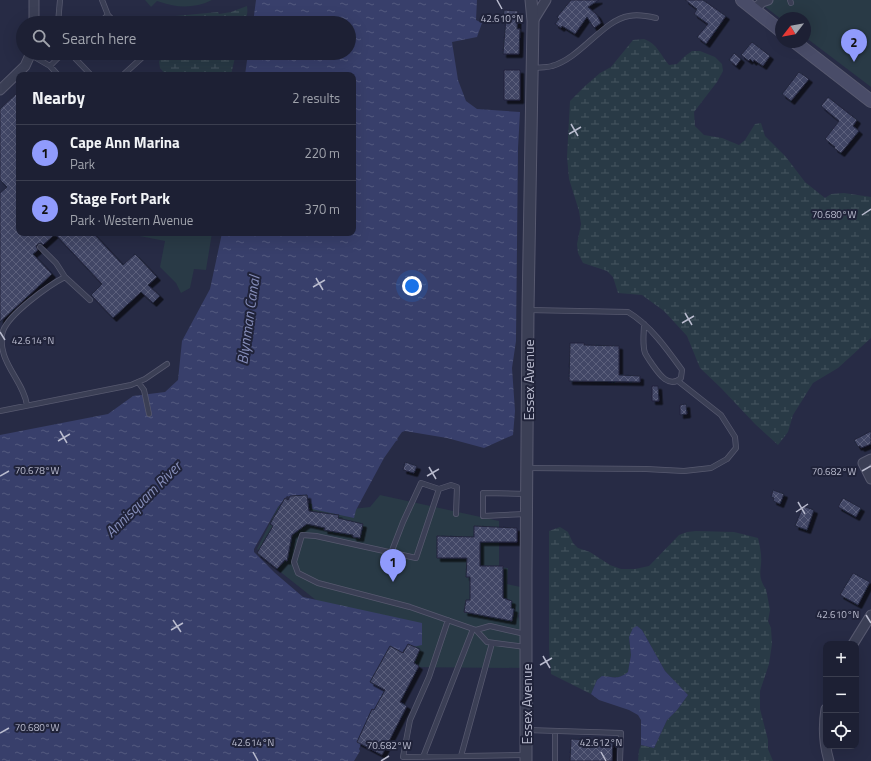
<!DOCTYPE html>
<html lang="en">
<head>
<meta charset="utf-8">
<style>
  body { margin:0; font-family:"Titillium Web",sans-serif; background:#2a2d40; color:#f1f3f6 }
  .controls { position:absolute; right:12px; bottom:12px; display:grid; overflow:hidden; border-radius:8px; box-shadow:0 4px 16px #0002 }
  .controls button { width:36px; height:36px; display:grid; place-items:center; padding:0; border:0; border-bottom:1px solid #3b3e4f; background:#1d2034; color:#f1f3f6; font:20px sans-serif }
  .compass { position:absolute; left:775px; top:12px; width:36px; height:36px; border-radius:50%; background:#1d2034; box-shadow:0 4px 16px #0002; rotate:239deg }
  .you { position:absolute; left:412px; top:286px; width:14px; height:14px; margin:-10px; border:3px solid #fff; border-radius:50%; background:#1a73e8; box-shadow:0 0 0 6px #1a73e833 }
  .badge { display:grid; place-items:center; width:26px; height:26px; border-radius:50%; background:#909bfc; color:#111; font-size:13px; font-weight:700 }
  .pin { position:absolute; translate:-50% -33px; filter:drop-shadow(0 1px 2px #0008) }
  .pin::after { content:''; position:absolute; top:21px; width:14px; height:12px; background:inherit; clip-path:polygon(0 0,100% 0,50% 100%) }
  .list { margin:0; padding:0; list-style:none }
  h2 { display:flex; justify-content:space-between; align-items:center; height:52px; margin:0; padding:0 16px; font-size:17px }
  h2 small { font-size:13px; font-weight:400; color:#a0a3ac }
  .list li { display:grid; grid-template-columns:26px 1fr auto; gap:12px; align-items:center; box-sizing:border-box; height:56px; padding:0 16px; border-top:1px solid #3b3e4f }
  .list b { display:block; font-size:15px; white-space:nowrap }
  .list p { margin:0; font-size:13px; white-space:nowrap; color:#a0a3ac }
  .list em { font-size:13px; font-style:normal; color:#a0a3ac }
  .icon { flex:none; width:22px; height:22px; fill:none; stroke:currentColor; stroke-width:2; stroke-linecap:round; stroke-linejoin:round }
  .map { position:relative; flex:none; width:871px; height:761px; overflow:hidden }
  .search { position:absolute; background:#1d2034; box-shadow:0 4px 16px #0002; left:16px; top:16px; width:340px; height:44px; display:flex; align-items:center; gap:10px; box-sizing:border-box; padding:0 14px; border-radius:22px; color:#a0a3ac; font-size:15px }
  .panel { position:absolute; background:#1d2034; box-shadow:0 4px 16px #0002; left:16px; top:72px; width:340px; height:164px; border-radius:8px }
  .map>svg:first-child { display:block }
</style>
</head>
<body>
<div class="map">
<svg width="871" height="761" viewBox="0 0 871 761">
  <defs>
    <pattern id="wetland-marsh" width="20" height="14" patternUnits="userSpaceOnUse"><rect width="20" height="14" fill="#293a46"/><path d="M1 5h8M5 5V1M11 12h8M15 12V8" fill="none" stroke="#465560"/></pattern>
    <pattern id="water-ripples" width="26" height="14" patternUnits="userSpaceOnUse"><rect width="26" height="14" fill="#383f6b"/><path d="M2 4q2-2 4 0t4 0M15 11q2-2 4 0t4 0" fill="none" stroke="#53597f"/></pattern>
    <pattern id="building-cross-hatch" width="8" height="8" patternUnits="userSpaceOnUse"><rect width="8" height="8" fill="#434766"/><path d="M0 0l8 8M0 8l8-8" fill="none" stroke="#5c607b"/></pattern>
    <filter id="shadow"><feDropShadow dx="3.5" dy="3.5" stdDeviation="0" flood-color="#0009"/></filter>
  </defs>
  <rect width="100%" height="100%" fill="#272b45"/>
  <path fill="url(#wetland-marsh)" d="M 247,6 C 248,12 247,18 244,23 L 153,23 L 154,18 L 218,12 L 219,14 L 231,12 Z
    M 644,39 C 657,43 661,56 669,65 L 677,64 L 685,56 L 692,51 L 700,51 L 715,57 L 722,64 L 723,71 L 717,82 L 694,112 L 695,126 L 704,135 L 722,138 L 739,145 L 745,140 L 755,124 L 761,123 L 765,136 L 786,157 L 805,182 L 825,198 L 831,194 L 844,193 L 871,197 L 871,338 L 838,368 L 813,383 L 793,415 L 788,432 L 778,445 L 755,424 L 721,388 L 700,368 L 687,336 L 664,311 L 642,295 L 618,293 L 613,277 L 607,271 L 583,263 L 578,253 L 577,244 L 581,224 L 579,211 L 569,179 L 567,157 L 570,101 L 585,86 L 600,73 L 611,67 L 633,40 Z
    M 162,53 L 236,53 L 231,75 L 166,75 L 160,68 L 159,62 Z
    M 560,527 L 568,532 L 573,543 L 578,548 L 590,552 L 610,565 L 621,569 L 635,569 L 649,566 L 679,535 L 687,532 L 696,531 L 734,532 L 758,538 C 760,546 762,556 761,564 C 760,575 759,579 766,589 L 770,610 L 768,621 L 771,628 L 772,644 L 769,664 L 760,691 L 760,709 L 768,740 L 768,749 L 773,761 L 638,761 L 639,750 L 641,745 L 654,748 L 667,720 L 677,710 L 688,695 L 665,671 L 642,630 L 637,626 L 629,637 L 631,655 L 628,672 C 618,680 614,677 602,676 L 597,680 L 591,694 L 551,674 L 549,649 L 549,531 Z"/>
  <path fill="#293a46" d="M 145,0 L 212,0 C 194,9 176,8 157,1 L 151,7 Z
    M 756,0 L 871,0 L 871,87 L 805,37 L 805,18 L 781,19 Z
    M 124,233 L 212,233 L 206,270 L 194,269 L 190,288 L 181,293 L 176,283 L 160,267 L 165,241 Z
    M 306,490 L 343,510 L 370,507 L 380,495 L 499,521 L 499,567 L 508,568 L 507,584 L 525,588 L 525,600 L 518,616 L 527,640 L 526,668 L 398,667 L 412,649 L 341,620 L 278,570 L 257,549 L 278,507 Z"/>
  <path fill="url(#water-ripples)" d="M 256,0 L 477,0 L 476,20 L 482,23 L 477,37 L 452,42 L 458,80 L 466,101 L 477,109 L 520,112 L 518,148 L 516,341 L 512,368 L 515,411 L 513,435 L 484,448 L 447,438 L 405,431 L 402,432 L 397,439 L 398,440 L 396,441 L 384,458 L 356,510 L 354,518 L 312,509 L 312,504 L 287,496 L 278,507 L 254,549 L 254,552 L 275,573 L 303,597 L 422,623 L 422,645 L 404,649 L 403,651 L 359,749 L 360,751 L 354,761 L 0,761 L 0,435 L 108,414 L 133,396 L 165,392 L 178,380 L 182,341 L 210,289 L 222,233 L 353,233 L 353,75 L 245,75 L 248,53 L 349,53 L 349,23 L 253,23 Z
    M 637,626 L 642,630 L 665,671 L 688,695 L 677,710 L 667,720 L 654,748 L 641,745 L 641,720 L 638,715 L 629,710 L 599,700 L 591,694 L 597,680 L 602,676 C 614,677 618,680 628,672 L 631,655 L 629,637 L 633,628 Z"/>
  <path fill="url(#building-cross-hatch)" stroke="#22253c" filter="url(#shadow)" d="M 571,0 L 599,0 L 588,7 L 597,15 L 601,23 L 594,28 L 587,17 L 575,34 L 562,26 L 561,28 L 555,24 L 559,19 L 557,17 Z
    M 685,0 L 703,0 L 726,16 L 706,44 L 697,37 L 708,24 L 694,14 L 697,9 Z
    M 504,10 L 518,11 L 517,29 L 520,29 L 519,54 L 503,54 L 506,18 L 503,18 Z
    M 752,42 L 770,56 L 763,66 L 754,60 L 753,62 L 750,59 L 749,61 L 741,55 Z
    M 734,53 L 741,59 L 736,66 L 729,60 Z
    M 504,70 L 520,70 L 520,100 L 504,100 Z
    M 799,72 L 809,79 L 791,101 L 782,94 Z
    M 19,91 L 19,233 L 93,233 L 123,265 L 135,254 L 157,277 L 148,285 L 160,296 L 153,303 L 141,292 L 113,318 L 91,295 L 102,284 L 55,234 L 43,245 L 41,243 L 38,244 L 36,246 L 38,250 L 33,254 L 52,274 L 0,322 L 0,193 L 7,187 L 0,180 L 0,109 Z
    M 828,97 L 857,120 L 853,126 L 859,131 L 841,153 L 834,148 L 835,147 L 825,139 L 839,121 L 821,106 Z
    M 570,343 L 584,343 L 584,345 L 619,346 L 619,375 L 640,376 L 640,382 L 569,381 Z
    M 652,386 L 658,386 L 659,401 L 652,401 Z
    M 686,404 L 687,414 L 680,415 L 680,405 Z
    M 871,431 L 871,444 L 861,448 L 860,446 L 858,447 L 854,440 Z
    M 405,462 L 417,466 L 414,473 L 403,470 Z
    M 773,490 L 784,494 L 780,504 L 773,501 L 774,498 L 771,497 Z
    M 307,495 L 309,511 L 339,515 L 338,518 L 363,524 L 360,538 L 353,537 L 353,535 L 324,530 L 325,528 L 307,524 L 292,535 L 287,561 L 285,560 L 277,569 L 257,553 L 273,526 L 270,524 L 285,498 L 288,500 L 290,496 Z
    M 843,498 L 861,508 L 856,517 L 838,507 Z
    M 803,506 L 814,510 L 807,530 L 795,526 Z
    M 474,526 L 517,528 L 517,542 L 480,542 L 480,566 L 503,566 L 503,598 L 512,601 L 511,608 L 514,609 L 512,621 L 464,612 L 466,600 L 470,600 L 470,577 L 466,577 L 467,558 L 437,558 L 437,536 L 474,537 Z
    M 853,573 L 870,582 L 858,605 L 840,595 Z
    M 408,644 L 420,649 L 414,663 L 419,666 L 400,702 L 407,706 L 382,755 L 357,742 L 372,709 L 374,710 L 385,690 L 370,682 L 390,646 L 403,653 Z
    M 571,739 L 613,741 L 612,761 L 570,761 Z"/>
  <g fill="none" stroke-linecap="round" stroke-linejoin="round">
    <g stroke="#57596f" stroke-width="6">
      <path id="service" d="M 102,0 L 108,15 L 116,23
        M 790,0 L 791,3
        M 58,23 L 60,0
        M 99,23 L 108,15
        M 70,53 L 91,75
        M 31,55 L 50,66 L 58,75
        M 50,66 L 58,58 L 66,53
        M 533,68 C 539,67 546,68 552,66 C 581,58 603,20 629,16 C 638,14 648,16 656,18
        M 123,75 L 146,54 L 144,53
        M 40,247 L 56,263 L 65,277 L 90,300
        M 528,310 L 628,312 C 650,325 667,349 682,370 L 681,378 C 669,389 659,374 652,364 C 650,361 647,357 645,353 C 642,344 644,333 644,324
        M 138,382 L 144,390 L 149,414
        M 27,405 C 24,386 10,373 4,355 C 2,348 0,339 3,331 C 9,314 49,285 65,277
        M 0,411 L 131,385 L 145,379 L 167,364
        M 527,468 L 646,469 L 684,471 L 711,468 L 727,459 L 736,448 L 735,437 L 721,415 L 678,381
        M 439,489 L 451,485 L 457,487 L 456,514
        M 526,514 L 483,516 L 483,493 L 527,494
        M 391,553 L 403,522 L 421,483 L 439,489 L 416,558 L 316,536 L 302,535 L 294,562 L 298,573 L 318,583 L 410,607 L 476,630 L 487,642 L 526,647
        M 448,620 L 429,677 L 410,720 L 403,757 L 526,755
        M 476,630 L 490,626 L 525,634
        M 527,730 L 621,733 L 620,761
        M 555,731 L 555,761
        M 461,756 L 492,643
        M 423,757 L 473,629"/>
    </g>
    <g stroke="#57596f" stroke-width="11">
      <path id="minor" d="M 754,10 L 762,2 L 768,0
        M 533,21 L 546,0
        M 34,23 L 34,0
        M 0,90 L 25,66 L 31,53
        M 871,459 L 863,463 L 871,479
        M 853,644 L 871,615
        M 826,709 C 823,727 824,744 829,761"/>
    </g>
    <g stroke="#57596f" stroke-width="13">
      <path id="tertiary" d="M 526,761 L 526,574 L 528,310 L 533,21 L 531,0"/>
    </g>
    <g stroke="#57596f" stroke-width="14">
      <path id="secondary" d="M 742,0 L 781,31
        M 795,42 L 871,101"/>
    </g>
    <use href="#service" stroke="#3b3f55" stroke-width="4.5"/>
    <use href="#minor" stroke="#3b3f55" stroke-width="9"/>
    <use href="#tertiary" stroke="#3b3f55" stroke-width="11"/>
    <use href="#secondary" stroke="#494c68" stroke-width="12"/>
  </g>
  <path fill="none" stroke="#b9bbce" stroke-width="1.5" d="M 497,0 L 502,9M 571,124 L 578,136M 569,134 L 581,127M 862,215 L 871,209M 316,278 L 323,290M 313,287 L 325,280M 685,313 L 692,325M 682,323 L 694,316M 0,332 L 5,340M 60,431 L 67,443M 58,441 L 70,434M 429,467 L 436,479M 862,471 L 871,466M 0,476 L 9,471M 427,476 L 439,469M 798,502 L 805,514M 796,512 L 808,504M 866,615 L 871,623M 173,620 L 181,632M 171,630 L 183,623M 543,656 L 550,668M 540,665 L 552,658M 0,733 L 9,728M 253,752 L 258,761M 601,752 L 606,761M 381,761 L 389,756"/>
  <g text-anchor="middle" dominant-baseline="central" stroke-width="4" stroke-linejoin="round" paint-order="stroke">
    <g font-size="14" fill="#b9bbce" stroke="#20233a">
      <text transform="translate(528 380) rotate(-90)">Essex Avenue</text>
      <text transform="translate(526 704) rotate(-90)">Essex Avenue</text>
    </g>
    <g font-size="15" font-style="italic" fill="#868eba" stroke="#20233a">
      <text transform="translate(248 320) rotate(-82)">Blynman Canal</text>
      <text transform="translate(143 499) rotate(-45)">Annisquam River</text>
    </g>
  </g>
  <g font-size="10" text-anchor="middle" fill="#b9bbce" stroke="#20233a" stroke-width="4" stroke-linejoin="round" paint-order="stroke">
    <text x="502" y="22">42.610°N</text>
    <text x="834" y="218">70.680°W</text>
    <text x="33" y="344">42.614°N</text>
    <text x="37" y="474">70.678°W</text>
    <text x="834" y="475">70.682°W</text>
    <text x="838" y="618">42.610°N</text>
    <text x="37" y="731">70.680°W</text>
    <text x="253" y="746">42.614°N</text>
    <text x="601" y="746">42.612°N</text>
    <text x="389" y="749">70.682°W</text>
  </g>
</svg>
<div class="controls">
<button>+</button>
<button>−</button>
<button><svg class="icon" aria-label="locate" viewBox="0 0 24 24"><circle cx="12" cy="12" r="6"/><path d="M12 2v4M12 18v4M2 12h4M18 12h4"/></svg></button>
</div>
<svg class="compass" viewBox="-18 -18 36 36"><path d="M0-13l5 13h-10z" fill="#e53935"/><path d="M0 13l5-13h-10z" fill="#a0a3ac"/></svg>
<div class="you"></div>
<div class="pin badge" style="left:393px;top:582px">1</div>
<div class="pin badge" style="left:854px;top:62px">2</div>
<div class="search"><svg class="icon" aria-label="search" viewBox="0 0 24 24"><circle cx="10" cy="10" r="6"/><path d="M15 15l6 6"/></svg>Search here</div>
<section class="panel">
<h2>Nearby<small>2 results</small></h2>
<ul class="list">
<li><span class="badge">1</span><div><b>Cape Ann Marina</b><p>Park</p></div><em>220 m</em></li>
<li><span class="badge">2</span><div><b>Stage Fort Park</b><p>Park · Western Avenue</p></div><em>370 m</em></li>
</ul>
</section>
</div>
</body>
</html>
